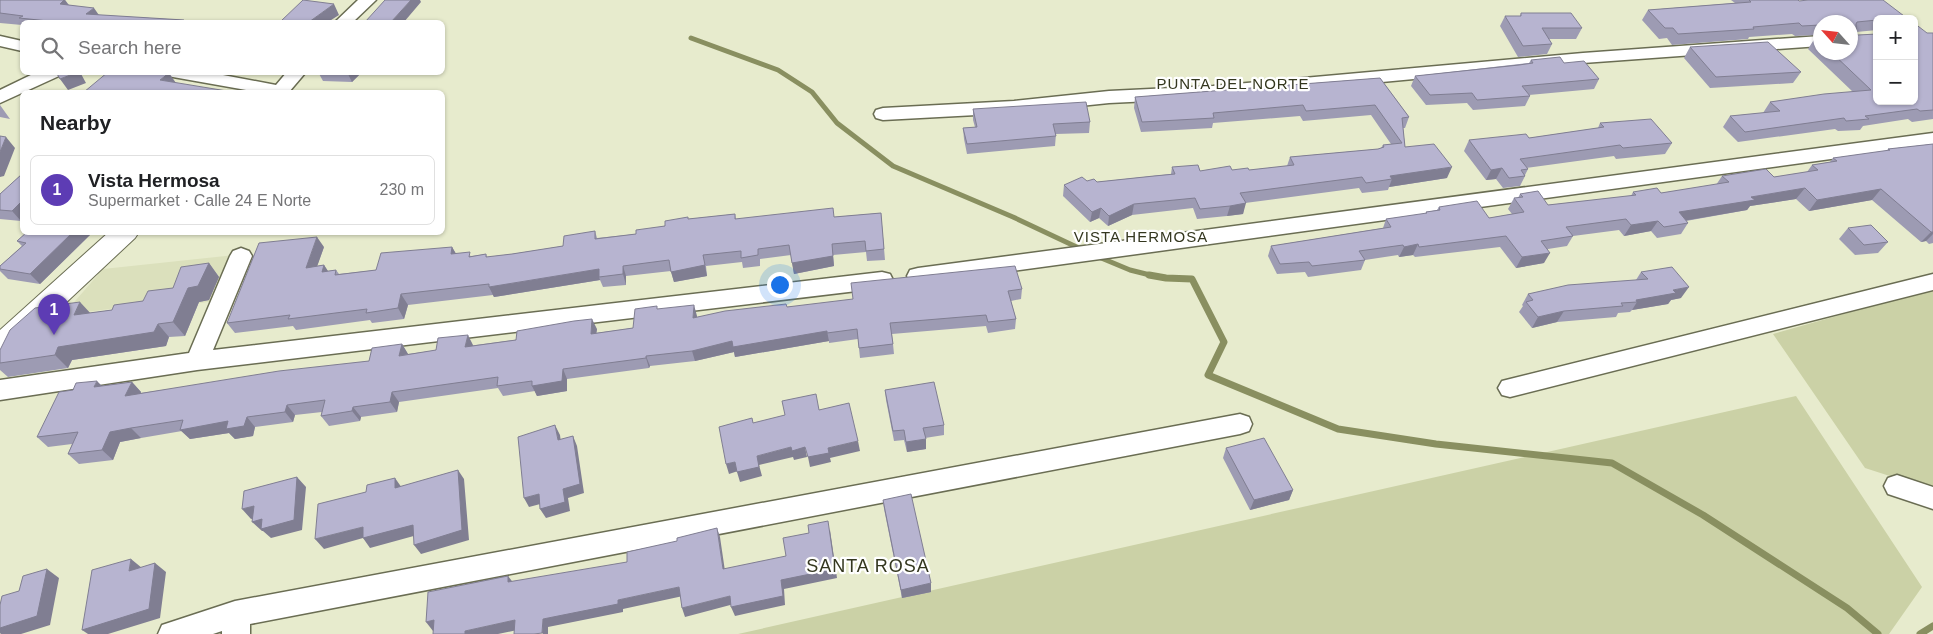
<!DOCTYPE html>
<html lang="en">
<head>
<meta charset="utf-8">
<style>
  body { margin:0; font-family:Helvetica,sans-serif; background:#f2f2f2; color:#202124 }
  .controls { position:absolute; right:15px; top:15px; display:grid; overflow:hidden; border-radius:8px; box-shadow:0 1px 4px #0004 }
  .controls button { width:45px; height:45px; display:grid; place-items:center; padding:0; border:0; border-bottom:1px solid #e0e0e0; background:#fff; color:#202124; font:25px sans-serif }
  .compass { position:absolute; left:1813px; top:15px; width:45px; height:45px; border-radius:50%; background:#fff; box-shadow:0 1px 4px #0004; rotate:297deg }
  .you { position:absolute; left:779px; top:284px; width:18px; height:18px; margin:-12px; border:4px solid #fff; border-radius:50%; background:#1a73e8; box-shadow:0 0 0 8px #1a73e833 }
  .badge { display:grid; place-items:center; width:32px; height:32px; border-radius:50%; background:#5d3cb4; color:#fff; font-size:16px; font-weight:700 }
  .pin { position:absolute; translate:-50% -41px; filter:drop-shadow(0 1px 2px #0008) }
  .pin::after { content:''; position:absolute; top:26px; width:18px; height:15px; background:inherit; clip-path:polygon(0 0,100% 0,50% 100%) }
  .list { margin:0; padding:0; list-style:none }
  h2 { display:flex; justify-content:space-between; align-items:center; height:65px; margin:0; padding:0 20px; font-size:21px }
  h2 small { font-size:16px; font-weight:400; color:#757577 }
  .list li { display:grid; grid-template-columns:32px 1fr auto; gap:15px; align-items:center; box-sizing:border-box; height:70px; margin:0 10px 10px; padding:0 10px; border:1px solid #e0e0e0; border-radius:8px }
  .list b { display:block; font-size:19px; white-space:nowrap }
  .list p { margin:0; font-size:16px; white-space:nowrap; color:#757577 }
  .list em { font-size:16px; font-style:normal; color:#757577 }
  .icon { flex:none; width:28px; height:28px; fill:none; stroke:currentColor; stroke-width:2; stroke-linecap:round; stroke-linejoin:round }
  .map { position:relative; flex:none; width:1933px; height:634px; overflow:hidden }
  .search { position:absolute; background:#fff; box-shadow:0 1px 4px #0004; left:20px; top:20px; width:425px; height:55px; display:flex; align-items:center; gap:12px; box-sizing:border-box; padding:0 18px; border-radius:8px; color:#757577; font-size:19px }
  .panel { position:absolute; background:#fff; box-shadow:0 1px 4px #0004; left:20px; top:90px; width:425px; height:145px; border-radius:8px }
  .map>svg:first-child { display:block }
</style>
</head>
<body>
<div class="map">
<svg width="1933" height="634" viewBox="0 0 1933 634">
  <rect width="100%" height="100%" fill="#e7ebcd"/>
  <path fill="#dbe0bc" d="M 235,255 L 217,301 L 182,305 L 156,303 L 63,315 L 103,269 Z"/>
  <path fill="#cbd1a6" d="M 1933,289 L 1933,490 L 1865,468 L 1773,334 Z
    M 1796,396 L 1922,587 L 1889,634 L 738,634 Z"/>
  <g fill="none" stroke-linecap="round" stroke-linejoin="round">
    <path stroke="#898f60" stroke-width="5" d="M 691,38 L 778,70 L 812,92 L 837,123 L 893,166 L 1013,217 L 1083,250
      M 1094,255 L 1130,270 L 1154,276"/>
    <path stroke="#898f60" stroke-width="7" d="M 1149,275 L 1166,278 L 1192,279 L 1224,342 L 1208,375 L 1338,429 L 1436,444 L 1612,463 L 1703,515 L 1847,608 L 1878,634
      M 1920,634 L 1933,626"/>
    <g stroke="#6a6d53" stroke-width="3">
      <path id="minor" d="M 358,0 L 376,0 L 353,22 L 335,22 Z
        M 0,36 L 22,41 L 22,51 L 0,46 Z
        M 1820,36 L 1820,46 L 1583,63 L 1213,98 L 1109,103 L 1014,113 L 883,120 L 876,118 L 874,114 L 876,110 L 883,108 L 1014,101 L 1109,91 L 1213,86 L 1583,53 Z
        M 37,72 L 62,72 L 59,76 L 0,103 L 0,90 Z
        M 164,72 L 207,72 L 276,85 L 287,72 L 306,72 L 289,92 L 257,92 L 173,77 L 167,76 Z
        M 1933,133 L 1933,145 L 918,284 L 910,282 L 907,276 L 910,270 L 918,268 Z
        M 241,248 L 249,251 L 252,256 L 213,350 L 882,272 L 890,274 L 893,280 L 890,286 L 882,288 L 197,370 L 0,400 L 0,380 L 189,353 L 230,256 L 233,251 Z
        M 1933,274 L 1933,290 L 1510,397 L 1502,395 L 1498,388 L 1502,381 L 1510,379 Z
        M 1240,414 L 1249,417 L 1252,424 L 1249,431 L 1240,434 L 250,624 L 250,634 L 222,634 L 222,631 L 213,634 L 158,634 L 162,625 L 235,601 Z
        M 1897,475 L 1933,487 L 1933,509 L 1888,494 L 1884,486 L 1888,478 Z"/>
    </g>
    <g stroke="#6a6d53" stroke-width="2">
      <path id="major" d="M 280,84 L 288,86 L 290,92 L 267,92 L 270,87 Z
        M 109,232 L 139,232 L 135,238 L 10,355 L 0,358 L 0,330 Z"/>
    </g>
    <use href="#minor" fill="#fff" fill-rule="evenodd"/>
    <use href="#major" fill="#fff" fill-rule="evenodd"/>
  </g>
  <path fill="#9d9bb3" d="M 0,0 L 65,0 L 69,5 L 99,15 L 184,20 L 185,22 L 191,22 L 22,22 L 22,25 L 0,23 Z
    M 1731,0 L 1798,0 L 1799,1 L 1877,19 L 1877,30 L 1856,32 L 1856,34 L 1858,35 L 1933,33 L 1933,119 L 1912,122 L 1908,119 L 1863,126 L 1860,130 L 1838,131 L 1835,129 L 1738,142 L 1723,127 L 1730,116 L 1763,113 L 1770,102 L 1853,92 L 1808,49 L 1815,38 L 1820,38 L 1820,52 L 1850,52 L 1850,22 L 1820,22 L 1820,35 L 1795,36 L 1792,34 L 1749,37 L 1748,39 L 1672,45 L 1667,38 L 1659,39 L 1642,20 L 1648,10 L 1735,3 Z
    M 1521,13 L 1582,28 L 1576,39 L 1549,39 L 1552,44 L 1547,54 L 1518,57 L 1500,26 L 1505,16 L 1520,16 Z
    M 1690,47 L 1801,72 L 1793,83 L 1710,88 L 1684,58 Z
    M 1531,60 L 1564,63 L 1599,79 L 1594,89 L 1529,95 L 1530,96 L 1525,106 L 1473,110 L 1467,103 L 1426,105 L 1411,86 L 1415,76 L 1529,63 Z
    M 318,72 L 362,72 L 352,82 L 323,81 Z
    M 1380,78 L 1409,117 L 1405,128 L 1403,128 L 1405,147 L 1447,178 L 1389,187 L 1388,190 L 1362,193 L 1359,188 L 1245,203 L 1243,214 L 1227,216 L 1197,219 L 1193,208 L 1132,215 L 1108,226 L 1099,218 L 1090,222 L 1063,196 L 1064,185 L 1087,181 L 1097,182 L 1171,174 L 1172,167 L 1200,171 L 1249,170 L 1287,166 L 1290,157 L 1378,149 L 1381,148 L 1383,145 L 1391,144 L 1371,115 L 1303,121 L 1300,116 L 1213,123 L 1212,128 L 1141,132 L 1134,108 L 1135,97 Z
    M 0,105 L 10,119 L 0,117 Z
    M 973,109 L 1090,122 L 1089,133 L 1056,134 L 1055,146 L 967,154 L 964,139 L 963,128 L 975,127 L 973,120 Z
    M 1600,123 L 1672,143 L 1665,154 L 1616,159 L 1614,156 L 1526,168 L 1528,169 L 1525,175 L 1525,176 L 1520,186 L 1503,188 L 1496,179 L 1486,180 L 1464,151 L 1469,140 L 1529,138 L 1598,128 Z
    M 1933,144 L 1933,243 L 1929,244 L 1926,241 L 1921,242 L 1872,200 L 1809,211 L 1796,199 L 1750,206 L 1747,210 L 1686,221 L 1688,223 L 1681,234 L 1657,238 L 1651,231 L 1624,236 L 1619,230 L 1573,236 L 1567,246 L 1548,249 L 1544,263 L 1516,268 L 1500,247 L 1415,257 L 1413,255 L 1399,257 L 1398,255 L 1365,260 L 1361,270 L 1308,277 L 1305,272 L 1277,274 L 1268,256 L 1271,246 L 1383,228 L 1386,219 L 1425,214 L 1426,212 L 1437,210 L 1439,207 L 1489,218 L 1512,214 L 1508,209 L 1514,198 L 1518,198 L 1520,194 L 1548,205 L 1631,196 L 1633,192 L 1661,193 L 1716,185 L 1722,176 L 1774,177 L 1807,172 L 1812,165 L 1830,162 L 1833,158 L 1887,151 L 1888,149 Z
    M 22,174 L 22,220 L 21,221 L 0,219 L 0,194 Z
    M 881,213 L 885,260 L 867,261 L 866,252 L 833,255 L 834,266 L 794,274 L 791,255 L 760,259 L 760,266 L 743,268 L 742,262 L 706,266 L 707,276 L 674,282 L 671,271 L 626,276 L 626,285 L 603,287 L 600,280 L 494,297 L 493,295 L 408,305 L 404,319 L 372,323 L 370,320 L 296,330 L 293,326 L 235,333 L 227,323 L 324,247 L 317,266 L 324,265 L 328,271 L 336,270 L 339,274 L 376,270 L 452,247 L 456,254 L 472,256 L 486,254 L 487,257 L 512,254 L 563,246 L 595,231 L 597,238 L 636,234 L 688,219 L 735,214 L 736,219 L 834,217 Z
    M 1848,228 L 1888,242 L 1878,253 L 1855,255 L 1839,239 Z
    M 27,232 L 93,232 L 40,284 L 8,279 L 0,271 L 0,266 L 22,246 L 17,241 Z
    M 209,263 L 219,277 L 209,300 L 199,302 L 185,336 L 169,337 L 166,346 L 72,360 L 68,368 L 8,377 L 0,370 L 0,350 L 90,313 L 112,310 L 143,301 L 173,288 Z
    M 1641,272 L 1681,298 L 1671,300 L 1668,304 L 1632,310 L 1630,312 L 1618,313 L 1616,317 L 1557,322 L 1532,328 L 1519,312 L 1523,306 L 1522,305 L 1528,294 L 1636,280 Z
    M 1022,289 L 1021,299 L 1011,301 L 1016,319 L 1015,329 L 988,333 L 986,326 L 892,334 L 894,354 L 860,358 L 858,339 L 829,343 L 829,341 L 735,357 L 734,352 L 695,361 L 650,366 L 649,368 L 567,379 L 567,391 L 537,396 L 535,391 L 503,396 L 498,388 L 399,402 L 397,412 L 361,417 L 360,421 L 329,426 L 321,416 L 322,412 L 295,415 L 293,422 L 255,427 L 253,436 L 235,439 L 229,433 L 190,439 L 182,431 L 141,438 L 120,442 L 113,460 L 79,464 L 68,454 L 72,444 L 48,447 L 37,437 L 101,386 L 132,382 L 141,392 L 141,393 L 369,361 L 402,344 L 408,354 L 597,329 L 596,333 L 633,328 L 658,309 L 697,316 L 697,317 L 787,307 Z
    M 885,390 L 944,425 L 944,435 L 925,438 L 926,449 L 907,452 L 904,440 L 894,441 L 886,400 Z
    M 1226,448 L 1293,490 L 1289,500 L 1250,510 L 1223,458 Z
    M 883,500 L 931,592 L 902,598 L 884,509 Z"/>
  <path fill="#807e92" d="M 64,0 L 65,0 L 72,10 L 60,4 Z
    M 411,0 L 420,0 L 421,2 L 404,22 L 391,22 Z
    M 334,4 L 339,15 L 328,22 L 309,22 Z
    M 94,8 L 101,18 L 86,14 Z
    M 78,72 L 80,72 L 86,83 L 68,90 L 60,79 Z
    M 347,72 L 362,72 L 352,82 Z
    M 169,73 L 176,83 L 160,80 Z
    M 6,137 L 15,148 L 4,176 L 0,177 L 0,152 Z
    M 1452,167 L 1447,178 L 1389,187 L 1392,179 L 1390,176 Z
    M 1502,168 L 1496,179 L 1486,180 L 1491,170 Z
    M 1805,188 L 1796,199 L 1750,206 L 1747,210 L 1671,223 L 1679,212 L 1751,197 Z
    M 1881,189 L 1872,200 L 1809,211 L 1817,200 Z
    M 22,201 L 22,220 L 21,221 L 12,211 Z
    M 1246,203 L 1243,214 L 1227,216 L 1230,206 Z
    M 1134,204 L 1132,215 L 1108,226 L 1109,216 Z
    M 1101,208 L 1099,218 L 1090,222 L 1092,212 Z
    M 1658,221 L 1651,231 L 1624,236 L 1631,225 Z
    M 73,232 L 93,232 L 40,284 L 30,274 Z
    M 1931,232 L 1933,232 L 1933,234 L 1926,241 L 1921,242 Z
    M 317,237 L 324,247 L 313,278 L 306,268 Z
    M 832,244 L 834,266 L 794,274 L 792,263 Z
    M 1418,244 L 1413,255 L 1399,257 L 1404,247 Z
    M 452,247 L 458,257 L 451,254 Z
    M 1550,253 L 1544,263 L 1516,268 L 1522,257 Z
    M 703,255 L 707,276 L 674,282 L 671,272 Z
    M 209,263 L 219,277 L 209,300 L 199,302 L 185,336 L 173,322 L 188,288 Z
    M 324,265 L 331,276 L 322,272 Z
    M 623,266 L 626,276 L 626,285 L 623,274 Z
    M 599,269 L 599,277 L 600,280 L 494,297 L 489,287 Z
    M 1689,287 L 1681,298 L 1671,300 L 1668,304 L 1632,310 L 1637,302 L 1636,300 L 1673,290 Z
    M 401,294 L 408,305 L 404,319 L 398,308 Z
    M 80,302 L 93,316 L 74,315 Z
    M 694,305 L 697,316 L 696,328 L 693,318 Z
    M 1564,311 L 1557,322 L 1532,328 L 1538,317 Z
    M 592,319 L 597,329 L 595,344 L 591,334 Z
    M 158,324 L 169,337 L 166,346 L 72,360 L 68,368 L 55,355 L 58,347 Z
    M 827,331 L 829,341 L 735,357 L 734,352 L 695,361 L 692,351 L 732,341 Z
    M 468,335 L 473,345 L 471,357 L 465,347 Z
    M 402,344 L 408,354 L 399,356 Z
    M 646,356 L 650,366 L 649,368 L 646,358 Z
    M 563,369 L 567,379 L 567,391 L 537,396 L 532,386 Z
    M 97,381 L 107,391 L 94,387 Z
    M 132,382 L 141,392 L 135,406 L 125,396 Z
    M 392,392 L 399,402 L 397,412 L 390,402 Z
    M 287,405 L 295,415 L 293,422 L 285,412 Z
    M 353,407 L 361,417 L 360,421 L 352,411 Z
    M 247,417 L 255,427 L 253,436 L 235,439 L 229,433 L 190,439 L 180,430 Z
    M 555,425 L 560,435 L 562,450 L 558,440 Z
    M 131,428 L 141,438 L 120,442 L 113,460 L 102,450 L 110,432 Z
    M 573,436 L 577,446 L 584,493 L 568,498 L 570,511 L 546,518 L 540,509 L 563,489 Z
    M 926,439 L 926,449 L 907,452 L 906,442 Z
    M 858,441 L 860,451 L 830,458 L 831,462 L 810,467 L 808,457 L 828,448 Z
    M 791,447 L 805,447 L 807,457 L 794,460 L 793,457 L 759,465 L 762,476 L 740,482 L 737,472 L 757,456 Z
    M 735,462 L 738,471 L 729,474 L 726,464 Z
    M 458,470 L 464,479 L 469,540 L 421,554 L 414,545 Z
    M 297,477 L 306,487 L 302,530 L 271,538 L 263,531 L 262,531 L 252,522 Z
    M 395,478 L 402,488 L 395,488 Z
    M 1293,490 L 1289,500 L 1250,510 L 1254,500 Z
    M 539,494 L 544,503 L 529,507 L 524,498 Z
    M 254,506 L 263,516 L 251,519 L 242,509 Z
    M 413,525 L 421,534 L 370,548 L 363,538 L 324,549 L 315,539 L 363,527 Z
    M 717,528 L 720,537 L 726,578 L 723,569 Z
    M 830,530 L 837,578 L 784,589 L 785,605 L 735,616 L 731,607 L 781,580 Z
    M 131,559 L 142,568 L 129,571 Z
    M 155,563 L 166,572 L 160,618 L 108,634 L 88,634 L 82,630 Z
    M 47,569 L 59,578 L 50,625 L 21,634 L 1,634 L 0,633 L 0,628 Z
    M 508,576 L 515,585 L 508,582 Z
    M 931,583 L 931,592 L 902,598 L 901,590 Z
    M 679,587 L 683,596 L 623,609 L 623,612 L 548,627 L 548,634 L 543,634 L 542,633 L 543,619 L 618,600 Z
    M 730,596 L 734,604 L 685,617 L 682,608 Z
    M 434,620 L 442,629 L 433,631 L 426,622 Z
    M 515,620 L 522,629 L 498,634 L 465,634 L 465,631 Z"/>
  <path fill="#b7b4d0" stroke="#807e92" d="M 0,0 L 64,0 L 60,4 L 94,8 L 86,14 L 184,20 L 182,22 L 191,22 L 58,22 L 19,18 L 23,16 L 0,13 Z
    M 303,0 L 334,4 L 309,22 L 293,22 L 281,21 Z
    M 385,0 L 411,0 L 391,22 L 365,22 Z
    M 1749,0 L 1798,0 L 1799,1 L 1808,0 L 1883,0 L 1908,19 L 1877,19 L 1877,20 L 1857,22 L 1856,24 L 1856,34 L 1858,35 L 1877,34 L 1877,101 L 1914,101 L 1914,23 L 1927,33 L 1933,33 L 1933,110 L 1920,111 L 1917,109 L 1865,116 L 1869,119 L 1846,121 L 1844,118 L 1745,132 L 1730,116 L 1780,111 L 1770,102 L 1824,94 L 1871,90 L 1831,52 L 1850,52 L 1850,22 L 1820,22 L 1820,25 L 1802,26 L 1799,23 L 1753,27 L 1754,29 L 1678,34 L 1673,28 L 1665,28 L 1648,10 L 1751,2 Z
    M 1521,13 L 1571,13 L 1582,28 L 1542,28 L 1552,44 L 1523,46 L 1505,16 L 1521,16 Z
    M 1815,38 L 1820,38 L 1820,43 Z
    M 1768,42 L 1801,72 L 1716,77 L 1690,47 Z
    M 1560,57 L 1564,63 L 1584,61 L 1599,79 L 1522,86 L 1530,96 L 1477,100 L 1472,93 L 1430,95 L 1415,76 L 1519,65 L 1533,63 L 1531,60 Z
    M 56,72 L 78,72 L 60,79 Z
    M 108,72 L 167,72 L 169,73 L 160,80 L 233,92 L 84,92 Z
    M 1380,78 L 1409,117 L 1402,118 L 1405,147 L 1434,144 L 1452,167 L 1390,176 L 1392,179 L 1366,183 L 1362,177 L 1240,193 L 1246,203 L 1230,206 L 1200,209 L 1195,198 L 1134,204 L 1109,216 L 1101,208 L 1092,212 L 1064,185 L 1082,177 L 1087,181 L 1094,179 L 1097,182 L 1154,176 L 1175,174 L 1172,167 L 1198,165 L 1200,171 L 1230,166 L 1232,170 L 1248,168 L 1249,170 L 1294,165 L 1290,157 L 1378,149 L 1384,147 L 1383,145 L 1402,143 L 1375,105 L 1306,111 L 1303,105 L 1213,113 L 1214,118 L 1142,122 L 1135,97 Z
    M 1086,102 L 1090,122 L 1053,124 L 1056,136 L 967,144 L 963,128 L 977,127 L 973,109 Z
    M 1651,119 L 1672,143 L 1623,148 L 1620,145 L 1520,159 L 1528,169 L 1521,170 L 1525,176 L 1509,178 L 1502,168 L 1491,170 L 1469,140 L 1526,134 L 1529,138 L 1604,127 L 1600,123 Z
    M 0,136 L 6,137 L 0,152 Z
    M 1933,144 L 1933,232 L 1931,232 L 1881,189 L 1817,200 L 1805,188 L 1751,197 L 1755,200 L 1679,212 L 1688,223 L 1664,227 L 1658,221 L 1631,225 L 1626,219 L 1566,227 L 1573,236 L 1541,241 L 1550,253 L 1522,257 L 1506,236 L 1419,247 L 1418,244 L 1404,247 L 1403,245 L 1359,251 L 1365,260 L 1312,266 L 1309,262 L 1280,264 L 1271,246 L 1391,227 L 1386,219 L 1427,213 L 1426,212 L 1440,210 L 1439,207 L 1477,201 L 1489,218 L 1524,212 L 1514,198 L 1523,197 L 1520,194 L 1538,191 L 1548,205 L 1636,195 L 1633,192 L 1657,188 L 1661,193 L 1729,182 L 1722,176 L 1766,169 L 1774,177 L 1818,170 L 1812,165 L 1837,161 L 1833,158 L 1890,150 L 1888,149 Z
    M 22,174 L 22,201 L 12,211 L 0,210 L 0,194 Z
    M 833,208 L 834,217 L 881,213 L 884,249 L 866,251 L 865,241 L 832,244 L 833,256 L 792,263 L 789,245 L 758,249 L 758,255 L 741,258 L 741,251 L 703,255 L 705,265 L 671,272 L 669,260 L 623,266 L 623,274 L 599,277 L 599,269 L 489,287 L 489,284 L 401,294 L 398,308 L 366,313 L 367,309 L 288,319 L 290,315 L 227,323 L 259,243 L 317,237 L 306,268 L 324,265 L 322,272 L 336,270 L 335,275 L 376,270 L 381,253 L 452,247 L 451,254 L 470,252 L 469,257 L 486,254 L 486,257 L 512,254 L 563,246 L 564,236 L 595,231 L 595,239 L 636,234 L 636,230 L 665,226 L 665,221 L 688,217 L 688,219 L 735,214 L 735,219 Z
    M 1871,225 L 1888,242 L 1864,245 L 1848,228 Z
    M 27,232 L 73,232 L 30,274 L 0,269 L 0,266 L 26,243 L 17,241 Z
    M 209,263 L 198,286 L 188,288 L 173,322 L 158,324 L 154,332 L 58,347 L 55,355 L 0,363 L 0,350 L 10,330 L 35,308 L 80,302 L 74,315 L 112,310 L 114,305 L 143,301 L 148,291 L 173,288 L 181,267 Z
    M 1015,266 L 1022,289 L 1008,291 L 1016,319 L 988,322 L 986,315 L 890,323 L 893,344 L 859,348 L 857,329 L 827,333 L 827,331 L 733,347 L 732,341 L 692,351 L 646,356 L 646,358 L 563,369 L 562,381 L 532,386 L 532,381 L 497,386 L 498,377 L 392,392 L 390,402 L 353,407 L 352,411 L 321,416 L 325,400 L 287,405 L 285,412 L 247,417 L 244,426 L 226,429 L 228,421 L 180,430 L 183,420 L 131,428 L 110,432 L 102,450 L 68,454 L 78,432 L 37,437 L 59,392 L 73,390 L 76,383 L 97,381 L 94,387 L 132,382 L 125,396 L 279,371 L 369,361 L 372,348 L 402,344 L 399,356 L 436,350 L 438,338 L 468,335 L 465,347 L 516,340 L 517,331 L 574,321 L 592,319 L 591,334 L 633,328 L 635,309 L 657,306 L 657,309 L 694,305 L 693,318 L 725,311 L 786,304 L 787,307 L 853,299 L 851,283 Z
    M 1672,267 L 1689,287 L 1673,290 L 1676,293 L 1636,300 L 1637,302 L 1621,303 L 1623,306 L 1564,311 L 1538,317 L 1526,302 L 1533,300 L 1528,294 L 1568,285 L 1648,279 L 1641,272 Z
    M 934,382 L 944,425 L 923,428 L 926,439 L 906,442 L 904,430 L 893,431 L 885,390 Z
    M 816,394 L 819,410 L 849,403 L 858,441 L 828,448 L 829,453 L 808,457 L 805,447 L 792,451 L 791,447 L 757,456 L 759,467 L 737,472 L 735,462 L 726,464 L 719,427 L 752,418 L 753,423 L 785,415 L 782,401 Z
    M 555,425 L 558,440 L 573,436 L 580,484 L 563,489 L 565,502 L 540,509 L 539,494 L 524,498 L 518,437 Z
    M 1264,438 L 1293,490 L 1254,500 L 1226,448 Z
    M 458,470 L 462,530 L 414,545 L 413,525 L 363,538 L 363,527 L 315,539 L 318,504 L 366,492 L 367,485 L 395,478 L 395,488 Z
    M 297,477 L 294,520 L 261,529 L 262,519 L 252,522 L 254,506 L 242,509 L 244,491 Z
    M 911,494 L 931,583 L 901,590 L 883,500 Z
    M 828,521 L 835,569 L 781,580 L 783,596 L 731,607 L 730,596 L 682,608 L 679,587 L 618,600 L 618,604 L 543,619 L 542,633 L 534,634 L 514,634 L 515,620 L 465,631 L 465,634 L 433,634 L 434,620 L 426,622 L 428,592 L 508,576 L 508,582 L 627,562 L 627,552 L 677,541 L 677,538 L 717,528 L 723,569 L 786,556 L 783,538 L 809,533 L 808,525 Z
    M 131,559 L 129,571 L 155,563 L 149,609 L 82,630 L 92,570 Z
    M 47,569 L 37,616 L 0,628 L 0,605 L 2,596 L 19,591 L 23,576 Z"/>
  <g text-anchor="middle" dominant-baseline="central" stroke-width="4.5" stroke-linejoin="round" paint-order="stroke">
    <g font-size="15" letter-spacing="1" fill="#34371f" stroke="#fff">
      <text x="1233" y="83">PUNTA DEL NORTE</text>
      <text x="1141" y="236">VISTA HERMOSA</text>
    </g>
    <g font-size="18" letter-spacing="1" fill="#34371f" stroke="#fff">
      <text x="868" y="566">SANTA ROSA</text>
    </g>
  </g>
</svg>
<div class="controls">
<button>+</button>
<button>−</button>
</div>
<svg class="compass" viewBox="-18 -18 36 36"><path d="M0-13l5 13h-10z" fill="#e53935"/><path d="M0 13l5-13h-10z" fill="#757577"/></svg>
<div class="you"></div>
<div class="pin badge" style="left:54px;top:335px">1</div>
<div class="search"><svg class="icon" aria-label="search" viewBox="0 0 24 24"><circle cx="10" cy="10" r="6"/><path d="M15 15l6 6"/></svg>Search here</div>
<section class="panel">
<h2>Nearby<small></small></h2>
<ul class="list">
<li><span class="badge">1</span><div><b>Vista Hermosa</b><p>Supermarket · Calle 24 E Norte</p></div><em>230 m</em></li>
</ul>
</section>
</div>
</body>
</html>
